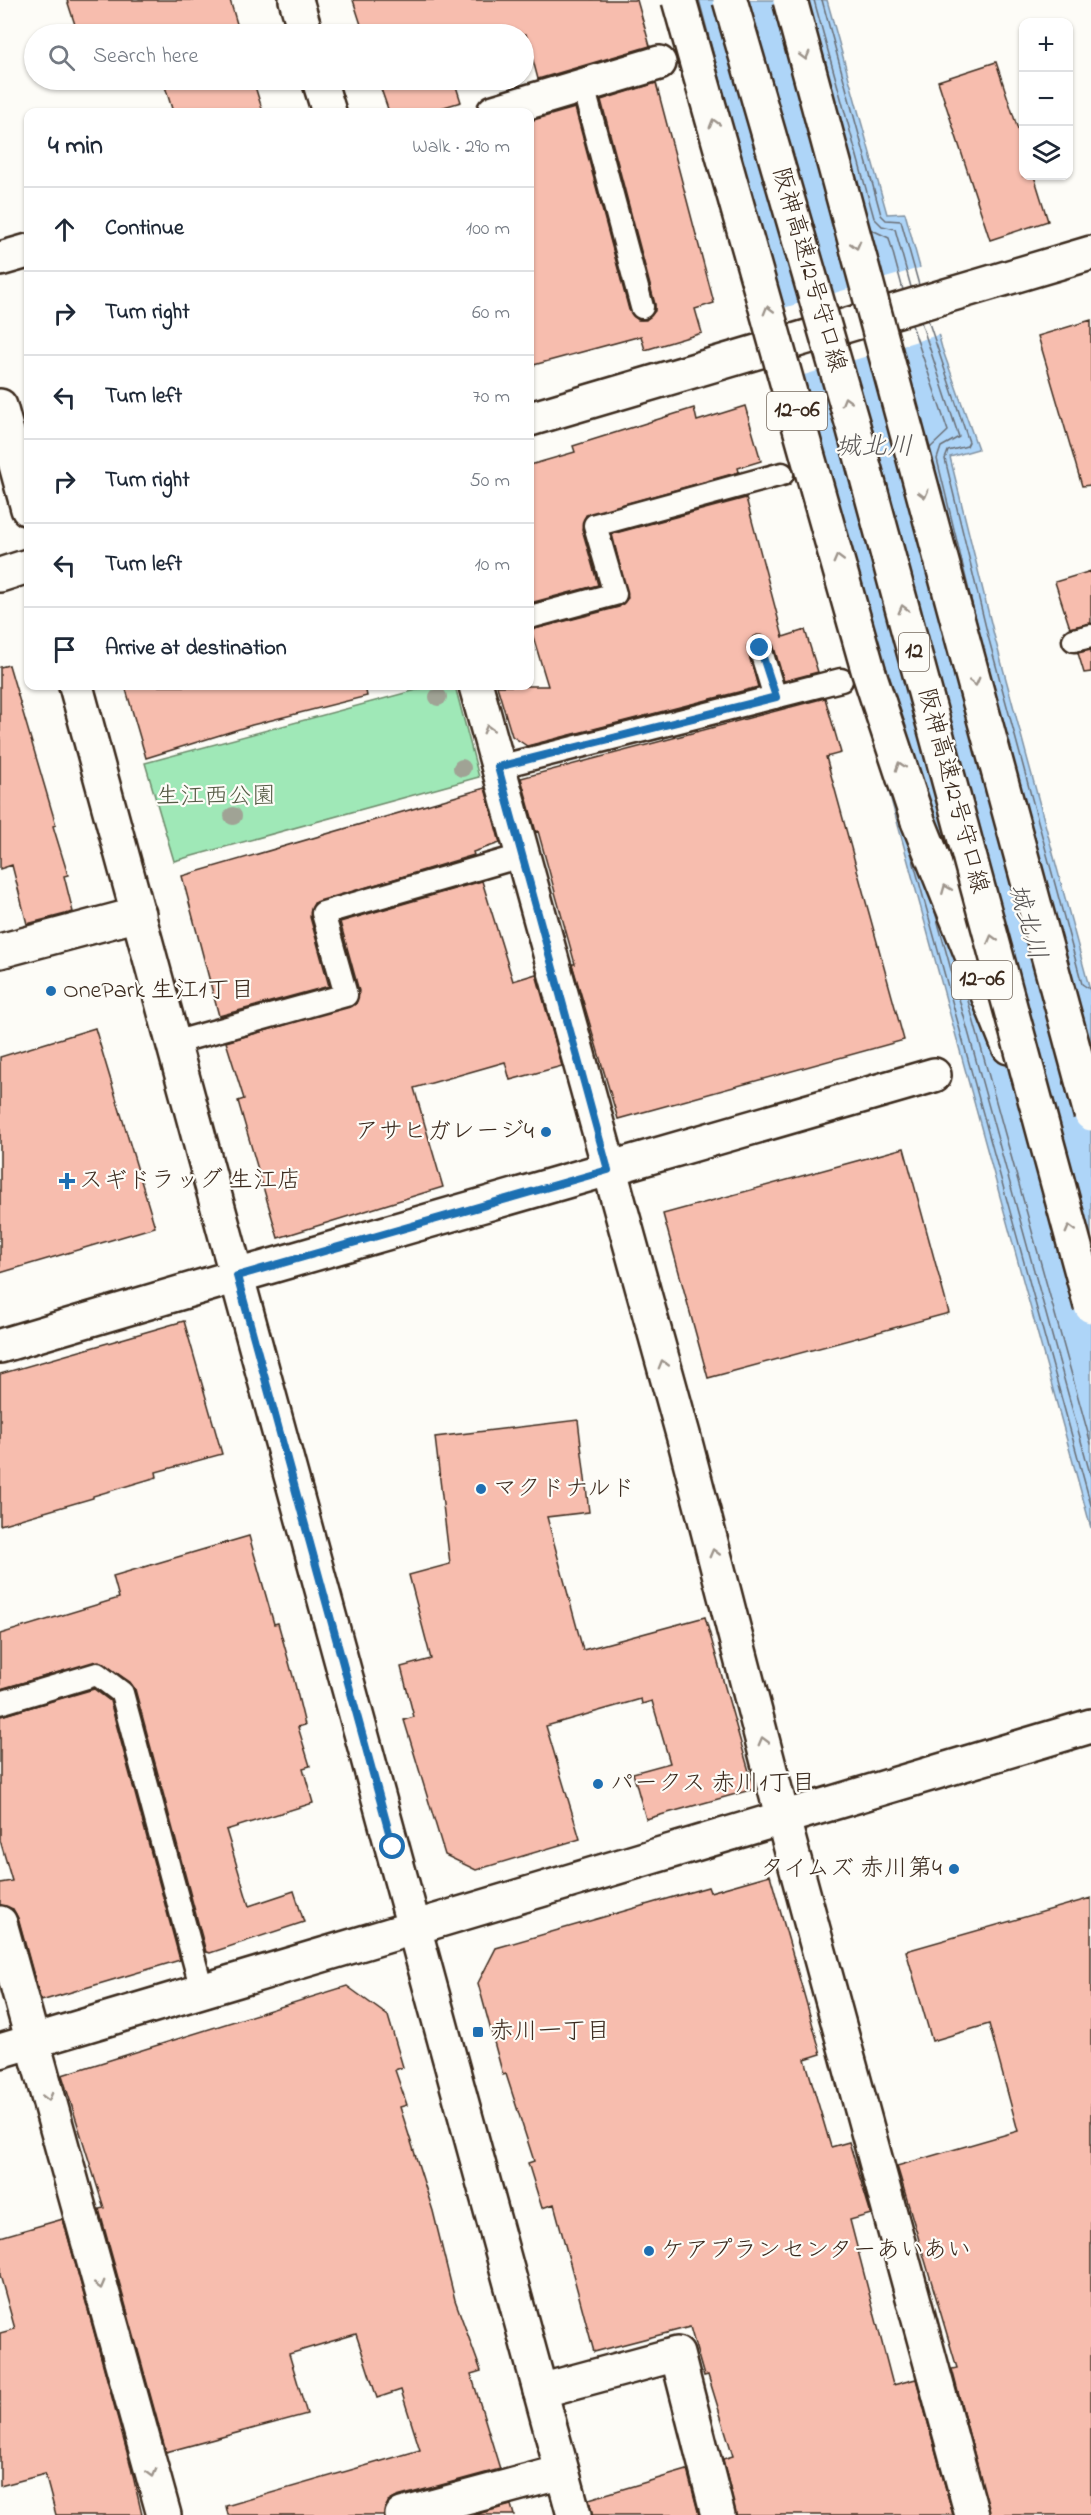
<!DOCTYPE html>
<html lang="en">
<head>
<meta charset="utf-8">
<style>
  body { margin:0; font-family:"Indie Flower","Klee One",sans-serif; background:#f2f2f3; color:#1f2937 }
  .controls { position:absolute; right:18px; top:18px; display:grid; overflow:hidden; border-radius:12px; box-shadow:0 2px 4px #0004 }
  .controls button { width:54px; height:54px; display:grid; place-items:center; padding:0; border:0; border-bottom:2px solid #e0e1e3; background:#fff; color:#1f2937; font:30px sans-serif }
  .stop { position:absolute; width:18px; height:18px; margin:-14px; border:4px solid #1f6fb2; border-radius:50%; background:#fff }
  .stop.end { background:#1f6fb2; border-color:#fff; box-shadow:0 2px 6px #0008 }
  .list { margin:0; padding:0; list-style:none }
  h2 { display:flex; justify-content:space-between; align-items:center; height:78px; margin:0; padding:0 24px; font-size:26px }
  h2 small { font-size:20px; font-weight:400; color:#747a83 }
  .list li { display:grid; grid-template-columns:39px 1fr auto; gap:18px; align-items:center; box-sizing:border-box; height:84px; padding:0 24px; border-top:2px solid #e0e1e3 }
  .list b { display:block; font-size:22px; white-space:nowrap }
  .list em { font-size:20px; font-style:normal; color:#747a83 }
  .icon { flex:none; width:33px; height:33px; fill:none; stroke:currentColor; stroke-width:2; stroke-linecap:round; stroke-linejoin:round }
  .map { position:relative; flex:none; width:1091px; height:2515px; overflow:hidden }
  .search { position:absolute; background:#fff; box-shadow:0 2px 4px #0004; left:24px; top:24px; width:510px; height:66px; display:flex; align-items:center; gap:15px; box-sizing:border-box; padding:0 21px; border-radius:33px; color:#747a83; font-size:22px }
  .panel { position:absolute; background:#fff; box-shadow:0 2px 4px #0004; left:24px; top:108px; width:510px; height:582px; border-radius:12px }
  .map>svg:first-child { display:block }
</style>
</head>
<body>
<div class="map">
<svg width="1091" height="2515" viewBox="0 0 1091 2515">
  <rect width="100%" height="100%" fill="#fdfcf7"/>
  <filter id="ink" filterUnits="userSpaceOnUse"><feTurbulence type="fractalNoise" baseFrequency=".0167" numOctaves="2"/><feDisplacementMap in="SourceGraphic" scale="12" xChannelSelector="R" yChannelSelector="G"/><feConvolveMatrix kernelMatrix="1 2 1 2 8 2 1 2 1" color-interpolation-filters="sRGB"/></filter>
  <g filter="url(#ink)">
    <path fill="#9fe8b7" stroke="#6d896a" stroke-width="1.5" d="M 431,686 L 455,686 L 479,777 L 174,861 L 145,763 Z"/>
    <path fill="#aed5f8" stroke="#8091a1" stroke-width="1.5" d="M 676,0 L 827,0 L 887,214 L 905,213 L 942,348 L 978,449 L 950,457 L 994,635 L 1091,994 L 1091,1528 L 780,395 Z"/>
    <path fill="#fdfcf7" d="M 923,267 L 941,334 L 774,384 L 756,316 Z"/>
    <g fill="none" stroke-linecap="round" stroke-linejoin="round">
      <path stroke="#696e75" stroke-width="1.5" d="M 699,0 L 727,105
        M 814,0 L 874,218 L 882,226 L 895,229 L 911,287
        M 822,0 L 881,215 L 886,220 L 901,221 L 919,285
        M 870,229 L 889,238 L 903,290
        M 928,320 L 969,442 L 967,446 L 948,451 L 945,459 L 988,636 L 1082,984 L 1091,990
        M 921,322 L 959,437 L 941,447 L 937,459 L 977,624
        M 912,325 L 948,431 L 930,448
        M 910,849 L 1091,1505
        M 934,908 L 1091,1477
        M 962,979 L 1091,1444"/>
    </g>
    <path fill="#f7bdae" stroke="#3b2a1e" stroke-width="1.5" d="M 67,0 L 230,0 L 240,34 L 78,34 Z
      M 353,0 L 637,0 L 650,46 L 538,79 L 526,34 L 364,34 Z
      M 996,62 L 1023,145 L 1023,176 L 1034,176 L 1048,221 L 990,240 L 938,81 Z
      M 163,80 L 253,80 L 263,112 L 173,112 Z
      M 378,80 L 454,80 L 461,102 L 427,112 L 389,112 Z
      M 656,83 L 714,303 L 695,309 L 702,333 L 645,350 L 641,336 L 530,366 L 530,121 L 575,108 L 629,310 L 638,320 L 646,320 L 655,311 L 655,304 L 601,100 Z
      M 1091,320 L 1091,485 L 1082,486 L 1038,336 Z
      M 745,406 L 761,461 L 738,468 L 739,472 L 586,515 L 582,529 L 598,585 L 530,603 L 530,465 L 575,452 L 573,446 L 694,408 L 697,421 Z
      M 746,498 L 783,637 L 805,630 L 818,672 L 784,681 L 773,644 L 769,638 L 757,635 L 747,646 L 758,687 L 527,746 L 512,736 L 497,686 L 548,686 L 531,630 L 619,607 L 628,598 L 612,534 Z
      M 1091,571 L 1091,623 L 1070,628 L 1055,582 Z
      M 1091,650 L 1091,672 L 1084,673 L 1078,653 Z
      M 9,665 L 56,825 L 53,826 L 68,875 L 64,876 L 73,912 L 27,924 L 12,865 L 0,869 L 0,667 Z
      M 125,686 L 365,686 L 367,696 L 252,725 L 146,758 Z
      M 825,698 L 841,753 L 826,757 L 904,1040 L 618,1119 L 572,964 L 575,964 L 538,831 L 536,832 L 521,778 Z
      M 485,788 L 500,843 L 473,852 L 474,855 L 314,903 L 310,917 L 329,986 L 219,1016 L 182,876 Z
      M 482,881 L 513,981 L 536,974 L 562,1066 L 510,1080 L 505,1062 L 414,1088 L 443,1187 L 278,1238 L 238,1101 L 244,1099 L 226,1042 L 356,1004 L 359,991 L 340,922 Z
      M 95,1028 L 155,1227 L 0,1273 L 0,1057 Z
      M 904,1148 L 949,1313 L 708,1378 L 663,1214 Z
      M 184,1321 L 222,1454 L 156,1472 L 157,1477 L 93,1496 L 93,1498 L 0,1525 L 0,1374 Z
      M 578,1420 L 589,1512 L 547,1517 L 583,1650 L 705,1617 L 754,1789 L 646,1819 L 633,1773 L 670,1763 L 652,1701 L 642,1704 L 641,1699 L 546,1726 L 580,1839 L 476,1870 L 445,1855 L 404,1720 L 414,1717 L 401,1667 L 431,1659 L 409,1575 L 450,1564 L 435,1437 Z
      M 249,1536 L 274,1624 L 278,1623 L 294,1680 L 305,1725 L 298,1727 L 310,1766 L 303,1768 L 313,1803 L 226,1830 L 249,1906 L 294,1891 L 304,1922 L 210,1953 L 206,1952 L 135,1689 L 130,1682 L 99,1661 L 0,1689 L 0,1634 L 119,1598 L 113,1576 Z
      M 94,1689 L 110,1701 L 180,1960 L 41,2001 L 18,1918 L 13,1909 L 0,1905 L 0,1883 L 12,1881 L 0,1840 L 0,1716 Z
      M 770,1875 L 821,2054 L 805,2059 L 831,2147 L 849,2142 L 871,2214 L 850,2220 L 893,2385 L 916,2379 L 953,2515 L 736,2515 L 723,2459 L 733,2456 L 708,2375 L 704,2376 L 690,2327 L 594,2352 L 554,2204 L 542,2208 L 528,2163 L 534,2161 L 506,2074 L 503,2075 L 478,1983 L 496,1948 L 708,1887 L 710,1892 Z
      M 1091,1898 L 1091,2515 L 990,2515 L 952,2369 L 957,2368 L 897,2166 L 1018,2131 L 989,2024 L 932,2041 L 906,1951 Z
      M 347,1986 L 388,2016 L 403,2067 L 395,2070 L 407,2105 L 400,2107 L 433,2211 L 455,2300 L 481,2371 L 471,2374 L 500,2469 L 397,2497 L 388,2502 L 384,2515 L 228,2515 L 226,2506 L 420,2450 L 401,2390 L 377,2398 L 356,2334 L 289,2354 L 307,2414 L 166,2452 L 99,2209 L 104,2208 L 62,2075 Z
      M 63,2219 L 130,2463 L 142,2515 L 56,2515 L 45,2474 L 0,2486 L 0,2333 L 15,2329 L 0,2275 L 0,2237 Z
      M 687,2470 L 699,2515 L 592,2515 L 589,2499 Z
      M 511,2505 L 514,2515 L 474,2515 Z"/>
    <g fill="none" stroke-linecap="round" stroke-linejoin="round">
      <g stroke="#3b2a1e" stroke-width="27">
        <path id="lane" d="M 583,86 L 642,307
          M 530,617 L 615,594 L 595,525 L 782,474
          M 1074,640 L 1091,636
          M 760,648 L 775,697
          M 498,767 L 841,680
          M 173,1043 L 346,995 L 323,913 L 521,856
          M 0,1703 L 97,1674 L 122,1693 L 202,1990"/>
      </g>
      <g stroke="#3b2a1e" stroke-width="38">
        <path id="street" d="M 296,0 L 306,34
          M 319,80 L 329,112
          M 494,112 L 659,63
          M 0,259 L 28,251
          M 0,575 L 28,566
          M 476,686 L 684,1438 L 776,1793 L 972,2515
          M 0,951 L 139,914
          M 0,1346 L 237,1276
          M 0,1923 L 164,2515
          M 540,2391 L 677,2354 L 718,2515
          M 402,2515 L 562,2472"/>
      </g>
      <g stroke="#3b2a1e" stroke-width="38">
        <path id="secondary" d="M 0,406 L 28,509
          M 530,419 L 1091,253
          M 76,686 L 574,2515
          M 237,1276 L 934,1075
          M 0,2051 L 1091,1726"/>
      </g>
      <g stroke="#3b2a1e" stroke-width="38">
        <path id="highway" d="M 918,821 L 1009,1047"/>
      </g>
      <use href="#lane" stroke="#fdfcf7" stroke-width="22"/>
      <use href="#street" stroke="#fdfcf7" stroke-width="33"/>
      <use href="#secondary" stroke="#fdfcf7" stroke-width="33"/>
      <use href="#highway" stroke="#fdfcf7" stroke-width="33"/>
      <g stroke="#3b2a1e" stroke-width="38" stroke-linecap="butt">
        <path id="highway-bridge" d="M 679,0 L 869,673 L 918,821
          M 730,0 L 853,426 L 1091,1306
          M 790,0 L 1091,1114"/>
      </g>
      <use href="#highway-bridge" stroke="#fdfcf7" stroke-width="33"/>
    </g>
    <g fill="#a0a395">
      <circle cx="438" cy="697" r="9"/>
      <circle cx="462" cy="768" r="9"/>
      <circle cx="233" cy="816" r="9"/>
    </g>
    <defs><path id="oneway-chevron" d="M-2-3.5L2.5 0L-2 3.5" fill="none" stroke-width="1.6" stroke-linecap="round" stroke-linejoin="round" transform="scale(1.5)"/></defs>
    <g stroke="#9c938a">
      <use href="#oneway-chevron" transform="translate(805 56) rotate(75)"/>
      <use href="#oneway-chevron" transform="translate(714 123) rotate(-106)"/>
      <use href="#oneway-chevron" transform="translate(856 245) rotate(75)"/>
      <use href="#oneway-chevron" transform="translate(768 310) rotate(-106)"/>
      <use href="#oneway-chevron" transform="translate(846 401) rotate(-106)"/>
      <use href="#oneway-chevron" transform="translate(924 494) rotate(75)"/>
      <use href="#oneway-chevron" transform="translate(838 559) rotate(-105)"/>
      <use href="#oneway-chevron" transform="translate(903 609) rotate(-105)"/>
      <use href="#oneway-chevron" transform="translate(975 682) rotate(75)"/>
      <use href="#oneway-chevron" transform="translate(488 729) rotate(-105)"/>
      <use href="#oneway-chevron" transform="translate(900 766) rotate(-108)"/>
      <use href="#oneway-chevron" transform="translate(946 889) rotate(-112)"/>
      <use href="#oneway-chevron" transform="translate(992 939) rotate(-105)"/>
      <use href="#oneway-chevron" transform="translate(1070 1229) rotate(-105)"/>
      <use href="#oneway-chevron" transform="translate(663 1364) rotate(-106)"/>
      <use href="#oneway-chevron" transform="translate(714 1553) rotate(-105)"/>
      <use href="#oneway-chevron" transform="translate(763 1741) rotate(-105)"/>
      <use href="#oneway-chevron" transform="translate(48 2097) rotate(75)"/>
      <use href="#oneway-chevron" transform="translate(100 2285) rotate(75)"/>
      <use href="#oneway-chevron" transform="translate(152 2473) rotate(75)"/>
    </g>
  </g>
  <g fill="none" stroke-linecap="round" stroke-linejoin="round" filter="url(#ink)">
    <path stroke="#1f6fb2" stroke-width="8" d="M 393,1847 L 237,1276 L 608,1170 L 498,767 L 776,697 L 760,648"/>
  </g>
  <g fill="#1f6fb2" stroke="#fdfcf7" stroke-width="2">
    <circle cx="51" cy="991" r="6"/>
    <circle cx="546" cy="1132" r="6"/>
    <path d="M64 1172h6v6h6v6h-6v6h-6v-6h-6v-6h6z"/>
    <circle cx="481" cy="1489" r="6"/>
    <circle cx="598" cy="1784" r="6"/>
    <circle cx="954" cy="1869" r="6"/>
    <rect x="472" y="2026" width="12" height="12" rx="3"/>
    <circle cx="649" cy="2251" r="6"/>
  </g>
  <g text-anchor="middle" dominant-baseline="central" stroke-width="4.5" stroke-linejoin="round" paint-order="stroke">
    <g fill="#fdfcf7" stroke="#75695f" stroke-width="1.5">
      <rect x="767" y="392" width="60" height="38" rx="4.5"/>
      <rect x="899" y="633" width="30" height="38" rx="4.5"/>
      <rect x="952" y="961" width="60" height="38" rx="4.5"/>
    </g>
    <g font-size="22" font-weight="bold" fill="#3b2a1e">
      <text x="797" y="411">12-06</text>
      <text x="914" y="652">12</text>
      <text x="982" y="980">12-06</text>
    </g>
    <g font-size="24" fill="#3b2a1e" stroke="#fdfcf7">
      <text transform="translate(808 270) rotate(74)">阪神高速12号守口線</text>
      <text transform="translate(952 791) rotate(75)">阪神高速12号守口線</text>
    </g>
    <g font-size="24" fill="#545a44" stroke="#fdfcf7">
      <text x="216" y="797">生江西公園</text>
    </g>
    <g font-size="24" fill="#3b2a1e" stroke="#fdfcf7" text-anchor="start">
      <text x="63" y="991">OnePark 生江1丁目</text>
      <text x="534" y="1132" text-anchor="end">アサヒガレージ4</text>
      <text x="79" y="1181">スギドラッグ 生江店</text>
      <text x="493" y="1489">マクドナルド</text>
      <text x="610" y="1784">パークス 赤川1丁目</text>
      <text x="942" y="1869" text-anchor="end">タイムズ 赤川第4</text>
      <text x="490" y="2032">赤川一丁目</text>
      <text x="661" y="2251">ケアプランセンターあいあい</text>
    </g>
    <g font-size="26" font-style="italic" fill="#585554" stroke="#fdfcf7">
      <text x="874" y="448">城北川</text>
      <text transform="translate(1026 922) rotate(74)">城北川</text>
    </g>
  </g>
</svg>
<div class="controls">
<button>+</button>
<button>−</button>
<button><svg class="icon" aria-label="layers" viewBox="0 0 24 24"><path d="M12 4l9 5-9 5-9-5zM3 14l9 5 9-5"/></svg></button>
</div>
<div class="stop" style="left:393px;top:1847px"></div>
<div class="stop end" style="left:760px;top:648px"></div>
<div class="search"><svg class="icon" aria-label="search" viewBox="0 0 24 24"><circle cx="10" cy="10" r="6"/><path d="M15 15l6 6"/></svg>Search here</div>
<section class="panel">
<h2>4 min<small>Walk · 290 m</small></h2>
<ul class="list">
<li><svg class="icon" aria-label="ahead" viewBox="0 0 24 24"><path d="M12 20V5M6 11l6-6 6 6"/></svg><div><b>Continue</b></div><em>100 m</em></li>
<li><svg class="icon" aria-label="right" viewBox="0 0 24 24"><path d="M7 20v-9h11M14 6l5 5-5 5"/></svg><div><b>Turn right</b></div><em>60 m</em></li>
<li><svg class="icon" aria-label="left" viewBox="0 0 24 24"><path d="M17 20v-9H6M10 6l-5 5 5 5"/></svg><div><b>Turn left</b></div><em>70 m</em></li>
<li><svg class="icon" aria-label="right" viewBox="0 0 24 24"><path d="M7 20v-9h11M14 6l5 5-5 5"/></svg><div><b>Turn right</b></div><em>50 m</em></li>
<li><svg class="icon" aria-label="left" viewBox="0 0 24 24"><path d="M17 20v-9H6M10 6l-5 5 5 5"/></svg><div><b>Turn left</b></div><em>10 m</em></li>
<li><svg class="icon" aria-label="arrive" viewBox="0 0 24 24"><path d="M6 21V4h12l-3 4 3 4H6"/></svg><div><b>Arrive at destination</b></div></li>
</ul>
</section>
</div>
</body>
</html>
